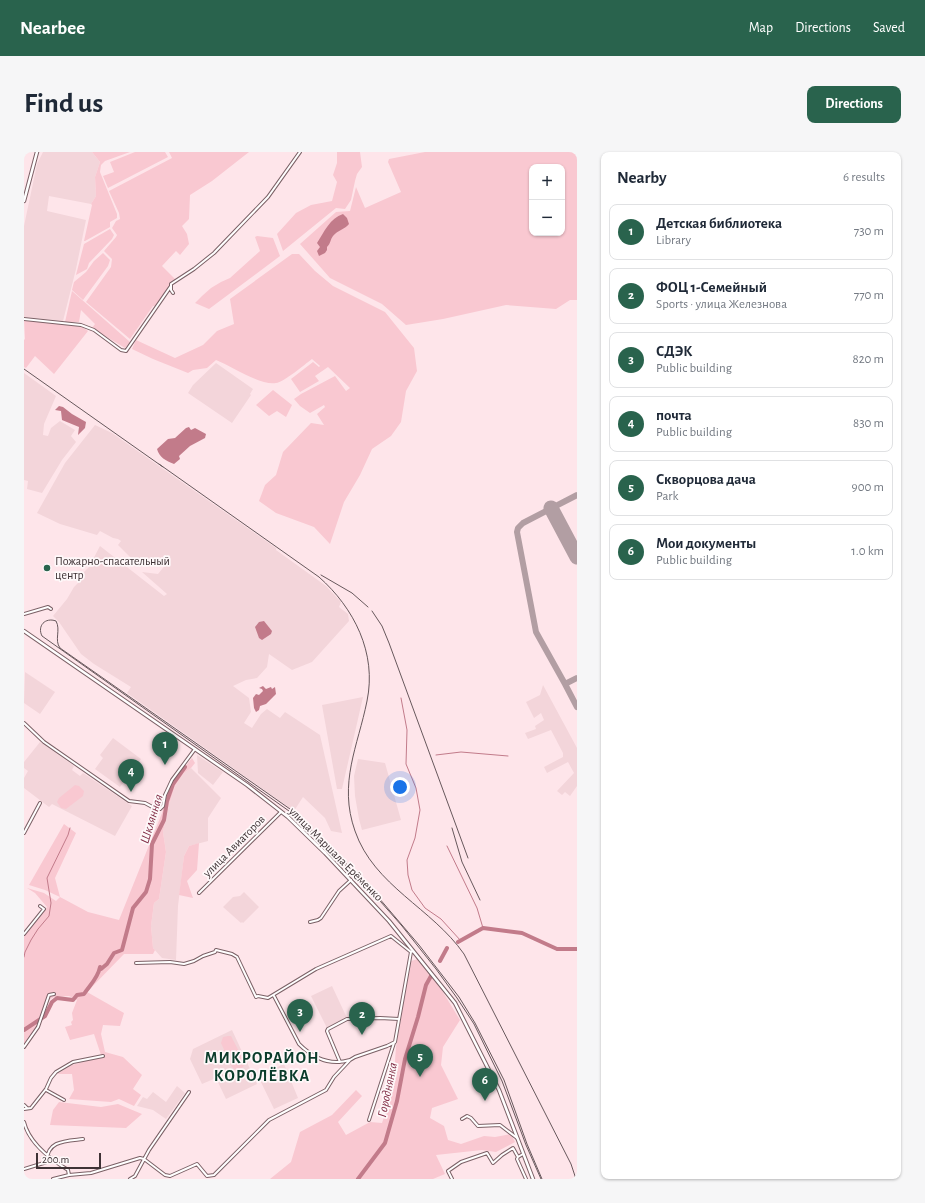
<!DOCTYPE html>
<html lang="en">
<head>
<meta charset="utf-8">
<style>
  body { margin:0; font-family:"Alegreya Sans",sans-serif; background:#f6f6f7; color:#1f2937 }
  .controls { position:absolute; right:12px; top:12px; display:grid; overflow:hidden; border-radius:8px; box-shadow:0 1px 3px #0004 }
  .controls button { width:36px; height:36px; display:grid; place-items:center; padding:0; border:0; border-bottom:1px solid #e0e1e3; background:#fff; color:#1f2937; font:20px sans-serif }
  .scale { position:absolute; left:12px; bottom:10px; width:65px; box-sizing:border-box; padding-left:4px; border:2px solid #3e3235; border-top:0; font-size:11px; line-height:14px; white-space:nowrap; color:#3e3235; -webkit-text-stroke:3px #fef8f9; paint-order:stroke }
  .you { position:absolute; left:376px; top:635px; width:14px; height:14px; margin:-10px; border:3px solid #fff; border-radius:50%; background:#1a73e8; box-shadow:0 0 0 6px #1a73e833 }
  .badge { display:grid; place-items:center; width:26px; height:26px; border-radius:50%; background:#29634d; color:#fff; font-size:13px; font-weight:700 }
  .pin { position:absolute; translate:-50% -33px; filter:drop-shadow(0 1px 2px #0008) }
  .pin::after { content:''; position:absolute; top:21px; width:14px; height:12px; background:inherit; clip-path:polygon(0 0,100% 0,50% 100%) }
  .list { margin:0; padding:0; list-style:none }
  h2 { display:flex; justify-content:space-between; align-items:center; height:52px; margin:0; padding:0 16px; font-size:17px }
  h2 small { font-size:13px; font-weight:400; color:#747a83 }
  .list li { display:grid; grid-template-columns:26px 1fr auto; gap:12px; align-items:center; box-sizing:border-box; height:56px; margin:0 8px 8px; padding:0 8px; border:1px solid #e0e1e3; border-radius:8px }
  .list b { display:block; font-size:15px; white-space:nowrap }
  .list p { margin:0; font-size:13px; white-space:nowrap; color:#747a83 }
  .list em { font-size:13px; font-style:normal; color:#747a83 }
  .map { position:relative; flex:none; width:553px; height:1027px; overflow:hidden; border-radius:8px }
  header { display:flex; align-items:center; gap:24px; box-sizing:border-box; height:56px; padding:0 20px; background:#29634d; color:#fff }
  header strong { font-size:19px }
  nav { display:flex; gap:22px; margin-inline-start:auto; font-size:14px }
  .intro { display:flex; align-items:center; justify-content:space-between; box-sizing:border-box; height:96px; padding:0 24px }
  h1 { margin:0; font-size:28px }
  .button { padding:10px 18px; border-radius:8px; background:#29634d; color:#fff; font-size:14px; font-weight:700 }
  main { display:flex; gap:24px; padding:0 24px }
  aside { flex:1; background:#fff; border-radius:8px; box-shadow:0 1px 3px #0004 }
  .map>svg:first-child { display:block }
</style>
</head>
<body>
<header>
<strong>Nearbee</strong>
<nav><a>Map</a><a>Directions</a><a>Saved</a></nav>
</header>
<div class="intro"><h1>Find us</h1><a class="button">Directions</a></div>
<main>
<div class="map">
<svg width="553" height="1027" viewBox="0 0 553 1027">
  <rect width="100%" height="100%" fill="#fee5ea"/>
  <path fill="#f3d5da" d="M 19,0 L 68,0 L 76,10 L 71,25 L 72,44 L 67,52 L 25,44 L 23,59 L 62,68 L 52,117 L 39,169 L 0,165 L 0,74 L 13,12 Z
    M 192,211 L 229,237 L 226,242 L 227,243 L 208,271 L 164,241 L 169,233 Z
    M 0,221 L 32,244 L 20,272 L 19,283 L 24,284 L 27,276 L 36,269 L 51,278 L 47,284 L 52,290 L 38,308 L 18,341 L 3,337 L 4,329 L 0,328 Z
    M 71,273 L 88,281 L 252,396 L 252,398 L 302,434 L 317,450 L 315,455 L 324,462 L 325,469 L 288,510 L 268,518 L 245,502 L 243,515 L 233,526 L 222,528 L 209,534 L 225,546 L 227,560 L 220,571 L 228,576 L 237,562 L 243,557 L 256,566 L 261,560 L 296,583 L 318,681 L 307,679 L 301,666 L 279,645 L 270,659 L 103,541 L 107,535 L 70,512 L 57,502 L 35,470 L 29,464 L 43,447 L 50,435 L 58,427 L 56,424 L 65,415 L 76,394 L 140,444 L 143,442 L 118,420 L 134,422 L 143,411 L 135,405 L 133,407 L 135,409 L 131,415 L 113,412 L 94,393 L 97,389 L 94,387 L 89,386 L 76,379 L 73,383 L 36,372 L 13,361 L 41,311 Z
    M 1,520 L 31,540 L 16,562 L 0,551 Z
    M 519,533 L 553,596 L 553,634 L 546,644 L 541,640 L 538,643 L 533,639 L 550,621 L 544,610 L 523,621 L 520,615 L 539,605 L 539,601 L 527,578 L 504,587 L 501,581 L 512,577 L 511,574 L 520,568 L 517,561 L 510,566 L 502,550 L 516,543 Z
    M 339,545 L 318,637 L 313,637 L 298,553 Z
    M 89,586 L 117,607 L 96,635 L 71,617 L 79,606 L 76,603 Z
    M 16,590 L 50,614 L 48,618 L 56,624 L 59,621 L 108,654 L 91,684 L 28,652 L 25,655 L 0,636 L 0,626 L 4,619 L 0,616 L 0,610 Z
    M 173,603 L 199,620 L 189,633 L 174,621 Z
    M 334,607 L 361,611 L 377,668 L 338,678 L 335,667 L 331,644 L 330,624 Z
    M 167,616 L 197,646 L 184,666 L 184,689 L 165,694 L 160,704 L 154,754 L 152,808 L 138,806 L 129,796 L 127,774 L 130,751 L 135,747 L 142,700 L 139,680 L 145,653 L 151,634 L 160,621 Z
    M 220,740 L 235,755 L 219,771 L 218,770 L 217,771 L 199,755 L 209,745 L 216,744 Z
    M 308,834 L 323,866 L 303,876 L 287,844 Z
    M 208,878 L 233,932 L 202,947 L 192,926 L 178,932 L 166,907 L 169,897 Z
    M 260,912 L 274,946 L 250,957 L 234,924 Z
    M 153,934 L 161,941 L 142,967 L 129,958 L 113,954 L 119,945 L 123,947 L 129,940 L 142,950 Z"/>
  <path fill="#f9c8d1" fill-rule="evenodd" d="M 68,0 L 106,0 L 81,9 L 77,13 L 76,20 L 93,62 L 93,66 L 86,70 L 86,75 L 61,89 L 60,89 L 68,53 L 67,52 L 72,44 L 71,25 L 76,10 Z
    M 111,0 L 141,0 L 144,5 L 84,36 L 79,24 L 90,20 L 86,10 Z
    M 145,0 L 225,0 L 188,29 L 166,43 L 165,67 L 158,74 L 163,82 L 165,92 L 156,103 L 152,99 L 138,114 L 152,128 L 148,129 L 132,154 L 129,154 L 106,187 L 62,150 L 87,115 L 88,107 L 80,99 L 92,85 L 93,83 L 88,76 L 92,69 L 96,67 L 95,61 L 85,39 L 148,6 Z
    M 313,0 L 336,0 L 338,15 L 333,22 L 331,29 L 327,48 L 321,57 L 312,56 L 259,99 L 253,82 L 272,61 L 287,53 L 308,49 L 313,30 L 309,23 L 313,11 Z
    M 401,0 L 553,0 L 553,148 L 546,148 L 532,157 L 482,153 L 419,167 L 382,173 L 358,152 L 306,126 L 276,92 L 312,60 L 326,59 L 332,35 L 341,56 L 377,40 L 364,10 L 365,7 ZM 508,15 L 538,15 L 538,81 L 508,81 Z
    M 86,77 L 90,83 L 88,87 L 65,111 L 63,117 L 52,123 L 60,92 Z
    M 233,84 L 249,86 L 256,104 L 185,157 L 171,151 L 178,144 L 187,136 L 197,130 L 206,126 L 236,99 L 231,85 Z
    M 79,101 L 86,108 L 84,114 L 59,148 L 48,138 L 50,130 L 62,120 L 70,109 Z
    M 268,102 L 275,102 L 291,119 L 309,134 L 361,160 L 390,196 L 393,219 L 382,239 L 377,270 L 367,284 L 348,297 L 336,323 L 320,350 L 306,392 L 290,375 L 252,361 L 235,349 L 241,333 L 252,323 L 259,300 L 287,271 L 300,273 L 293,262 L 301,255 L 300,253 L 286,261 L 276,254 L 270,247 L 277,242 L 311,224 L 322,239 L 326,236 L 304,215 L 291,224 L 295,229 L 276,240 L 267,227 L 289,210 L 295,215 L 296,214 L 288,207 C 280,213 260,230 252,231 C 237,234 207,214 192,208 L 183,216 L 169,218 L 164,221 L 129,207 L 108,197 L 112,188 L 151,206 L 179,193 L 193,179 L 210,172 L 206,147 Z
    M 48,139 L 106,190 L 101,196 L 68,176 L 71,172 L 57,158 L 55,170 L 41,170 Z
    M 0,168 L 58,175 L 64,179 L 30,222 L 11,204 L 2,216 L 0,215 L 0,188 L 1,187 Z
    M 249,238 L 268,253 L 262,265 L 253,259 L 245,264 L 232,253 Z
    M 168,606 L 171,611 L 167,616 L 160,621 L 151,634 L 145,653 L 139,680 L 142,700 L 135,747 L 130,751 L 127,774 L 129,796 L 131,798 L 129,802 L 100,802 L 63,840 L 100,861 L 96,874 L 79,873 L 77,882 L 81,900 L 99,905 L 118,923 L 109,937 L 117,943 L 110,954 L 95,947 L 87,950 L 45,947 L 50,938 L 48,922 L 33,922 L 48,913 L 62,909 L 78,906 L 70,882 L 46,888 L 41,875 L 48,873 L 47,870 L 49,868 L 48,861 L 53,848 L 45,844 L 30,845 L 23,849 L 17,867 L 0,896 L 0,784 L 23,755 L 11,741 L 3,736 L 20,741 L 32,749 L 36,745 L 21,738 L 5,733 L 40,672 L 52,681 L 31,726 L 36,745 L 64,760 L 95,768 L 138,661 L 143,641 L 150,628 Z
    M 51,633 L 55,634 L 60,639 L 59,644 L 42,657 L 37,656 L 33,650 L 35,646 Z
    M 175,691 L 173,718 L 163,729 L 169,746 L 155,743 L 160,704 L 165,694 Z
    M 394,807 L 414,832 L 436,868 L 419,895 L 417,913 L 434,947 L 408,956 L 406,966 L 420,974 L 424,988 L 437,992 L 460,984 L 471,985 L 487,982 L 491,990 L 472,1000 L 458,998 L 412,1003 L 421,1022 L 409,1027 L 246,1027 L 267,1010 L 276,980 L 308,963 L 332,938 L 338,944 L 314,970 L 322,983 L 346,970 L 358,971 L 369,938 L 372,895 L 387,809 Z
    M 204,884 L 207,884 L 221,911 C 218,918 214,920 208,915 L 197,891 L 199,885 Z
    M 35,950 L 77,955 L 94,952 L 118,962 L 102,976 L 26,973 L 29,958 Z"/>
  <path fill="#c27b8a" d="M 319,62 L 323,66 L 325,72 C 321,77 314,78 309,84 C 306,88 307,91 303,95 L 303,98 L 301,101 L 295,104 L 293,99 L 296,95 L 293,91 C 300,80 306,66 319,62 Z
    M 35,254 L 39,255 L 48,262 L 62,270 L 61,276 L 54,283 L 55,275 L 38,268 L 37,259 L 31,258 Z
    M 165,275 L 167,278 L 171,276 L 182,282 L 181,286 L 166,294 L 155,304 L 156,307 L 150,312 C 142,309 135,305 133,297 L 144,287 L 151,286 L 162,276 Z
    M 240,469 L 248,479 L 247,482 L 238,488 L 235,486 L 231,475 L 235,470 Z
    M 239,534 L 242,537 L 247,535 L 248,537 L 251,535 L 252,542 L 242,552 L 236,554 L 235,558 L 232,560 L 230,556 L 229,546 L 232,542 L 235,543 L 239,539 L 238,537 L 235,536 Z"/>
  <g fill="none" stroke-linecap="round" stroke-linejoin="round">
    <path stroke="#c27b8a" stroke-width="1" d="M 377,546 L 383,578 L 382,612 L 392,636 L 396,658 L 391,686 L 383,708 L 384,723 L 388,738 L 401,756 L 417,767 L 437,789
      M 412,603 L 437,600 L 484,604
      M 423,694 L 453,756 L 459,776
      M 0,805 L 1,800 L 7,788 L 14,777 L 25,764 L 27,751 L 23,726 L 44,683 L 46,676"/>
    <path stroke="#c27b8a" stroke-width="4" d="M 434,790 L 459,776 L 498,781 L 533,797 L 553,797
      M 416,809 L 423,796
      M 0,878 L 21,864 L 28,850 L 33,846 L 49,848 L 53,843 L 60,842 C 66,833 74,826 76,815 L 77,817 L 83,812 L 90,801 L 98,798 L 109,756 L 122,740 L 126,727 L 128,692 L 140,668 L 143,649 L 149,632 L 161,615
      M 334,1027 L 361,991 L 373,949 L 381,907 L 394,865 L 402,833 L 407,824"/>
    <path stroke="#b29ea3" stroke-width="6" d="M 553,526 L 541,532 L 553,555
      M 541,532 L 512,480 L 493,380 L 494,376 L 499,371 L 553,343"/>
    <path stroke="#b29ea3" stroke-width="15" d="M 527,356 L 553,405"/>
    <g stroke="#7b6166" stroke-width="4">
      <path id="street" d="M 149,141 L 147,138 L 147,132 L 170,117 L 190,101 L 244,45 L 276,0
        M 0,167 L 57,173 L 70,178 L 97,198 L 102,199 L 147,134
        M 0,462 L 24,455 L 27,457
        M 0,571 L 20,590 L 105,649 L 121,651 L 132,657 L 136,657 L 139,654 L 141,643 L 148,628 L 171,597
        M 0,681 L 16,651
        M 175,741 L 257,660
        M 286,770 L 294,768 L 297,766 L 315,739 L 327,728
        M 0,782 L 20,757 L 16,754
        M 112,811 L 146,810 L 160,812 L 170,809 L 179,804 L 191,800 L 192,798 L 208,802 L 213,805 L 232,845 L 234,844 L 244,846 L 292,817 L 367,784 L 387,800
        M 250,844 L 275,892 C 289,906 306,914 326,908
        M 0,895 L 14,875 L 25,843 L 30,842
        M 316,910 L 303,879 L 304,877 L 323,867 L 356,866 L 375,867
        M 22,938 L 40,948
        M 0,953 L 3,956
        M 0,957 L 7,956 L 22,937 L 27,926 L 32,920 L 49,910 L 79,904
        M 438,967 L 443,964 L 447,966 L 454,974 L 476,973 L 493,986
        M 345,968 L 370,891
        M 0,970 C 5,991 26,1007 44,1018 L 45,1023
        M 499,1002 L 494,1005 L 493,1007 L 502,1027
        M 120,1007 L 141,1023 L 146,1024 L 173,1012 L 183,1024 L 190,1023 L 245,968 L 302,938 L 310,925 L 326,908 L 331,905 L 363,894 L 371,890 L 387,800 L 389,799
        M 0,1017 L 23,1010 C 22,988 43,989 59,987
        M 29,1027 L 45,1023 L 67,1021 L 116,1006 L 120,1007
        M 106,1027 L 111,1024 L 125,998 L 165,940
        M 428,1027 L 424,1019 L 437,1010 L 463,1001 L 469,1011 L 478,1003 L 489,996 L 494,1005"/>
    </g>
    <g stroke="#7b6166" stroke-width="4.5">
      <path id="secondary" d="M 0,49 L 13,0
        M 0,479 L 223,633 L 264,665 L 301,701 L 365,769 L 431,851 L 475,938 L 509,1027"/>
    </g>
    <use href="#street" stroke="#fff" stroke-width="2"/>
    <use href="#secondary" stroke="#fff" stroke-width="2.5"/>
    <path stroke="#67585c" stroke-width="1" d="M 517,1027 L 502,993 L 478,929 L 450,872 L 433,846 L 412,817 L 378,774 L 342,733 L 265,659 L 18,484 C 13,474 21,465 32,469 C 37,478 30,488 36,496 L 266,657 L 343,732 L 395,793 L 435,845 L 451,871 L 480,928 L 503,992 L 518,1027"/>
    <path stroke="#67585c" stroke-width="1" d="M 0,217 L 139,315
      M 135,312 L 295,425 C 330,456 353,501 343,549 C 334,594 314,631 331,679 C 350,734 408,756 440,802 L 547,1012 L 552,1027
      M 297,423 L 328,441 L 344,455
      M 348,459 L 358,474 L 365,491 L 444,706
      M 428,676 L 438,710 L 456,748"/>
  </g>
  <circle fill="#29634d" stroke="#fef8f9" stroke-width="1.5" cx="23" cy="416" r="4"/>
  <g text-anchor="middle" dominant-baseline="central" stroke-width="3.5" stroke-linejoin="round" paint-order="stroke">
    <g font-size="12" fill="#3e3235" stroke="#fef8f9" text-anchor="start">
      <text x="31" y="409">Пожарно-спасательный<tspan x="31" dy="14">центр</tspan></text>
    </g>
    <g font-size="12" fill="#3e3235" stroke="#fef8f9">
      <text transform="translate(210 694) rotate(-45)">улица Авиаторов</text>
      <text transform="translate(312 702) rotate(45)">улица Маршала Ерёменко</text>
    </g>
    <g font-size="13" font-style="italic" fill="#7f2942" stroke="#fef8f9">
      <text transform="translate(128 667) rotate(-73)">Шклянная</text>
      <text transform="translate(364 938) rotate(-78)">Городнянка</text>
    </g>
    <g font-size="16" font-weight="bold" letter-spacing="1" fill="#0a3c2b" stroke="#fef8f9">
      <text x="238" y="906">МИКРОРАЙОН<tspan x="238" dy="18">КОРОЛЁВКА</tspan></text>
    </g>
  </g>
</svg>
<div class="controls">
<button>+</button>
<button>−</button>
</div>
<div class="scale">200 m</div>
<div class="you"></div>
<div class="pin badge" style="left:141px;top:613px">1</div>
<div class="pin badge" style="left:338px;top:883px">2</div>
<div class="pin badge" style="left:276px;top:880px">3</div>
<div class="pin badge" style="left:107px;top:640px">4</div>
<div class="pin badge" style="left:396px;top:925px">5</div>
<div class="pin badge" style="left:461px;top:949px">6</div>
</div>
<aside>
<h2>Nearby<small>6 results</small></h2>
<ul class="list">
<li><span class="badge">1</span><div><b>Детская библиотека</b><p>Library</p></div><em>730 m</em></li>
<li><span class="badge">2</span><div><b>ФОЦ 1-Семейный</b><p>Sports · улица Железнова</p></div><em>770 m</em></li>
<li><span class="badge">3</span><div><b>СДЭК</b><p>Public building</p></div><em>820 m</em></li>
<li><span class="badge">4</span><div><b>почта</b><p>Public building</p></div><em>830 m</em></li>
<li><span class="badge">5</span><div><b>Скворцова дача</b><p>Park</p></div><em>900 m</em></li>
<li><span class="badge">6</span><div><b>Мои документы</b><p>Public building</p></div><em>1.0 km</em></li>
</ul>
</aside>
</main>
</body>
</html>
